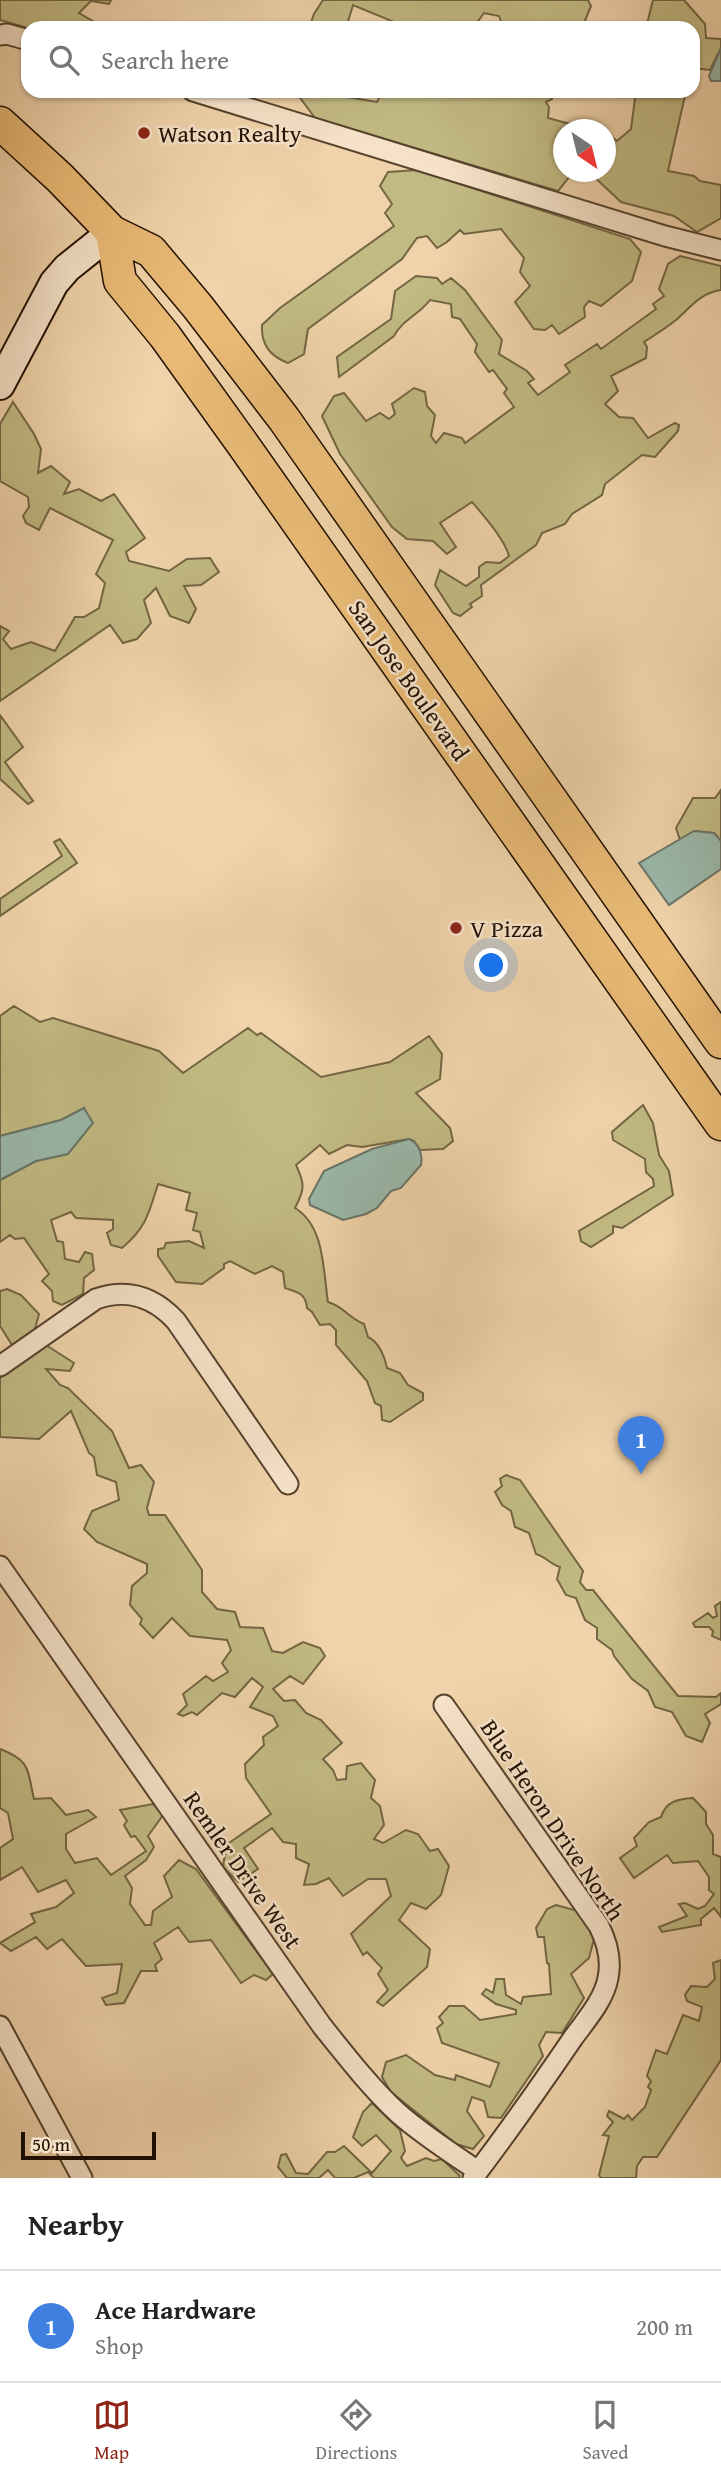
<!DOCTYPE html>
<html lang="en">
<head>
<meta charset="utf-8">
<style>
  body { margin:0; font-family:"Gentium Book Plus",serif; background:#f2f2f2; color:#222 }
  .compass { position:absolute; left:553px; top:119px; width:63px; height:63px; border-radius:50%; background:#fff; box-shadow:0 2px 5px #0004; rotate:145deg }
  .scale { position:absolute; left:21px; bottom:18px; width:135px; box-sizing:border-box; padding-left:7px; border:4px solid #231103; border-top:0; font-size:19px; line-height:24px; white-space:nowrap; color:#231103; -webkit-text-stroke:5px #f5e2c8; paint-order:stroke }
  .you { position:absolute; left:492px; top:966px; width:24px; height:24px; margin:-18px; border:5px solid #fff; border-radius:50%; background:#1a73e8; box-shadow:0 0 0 10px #1a73e833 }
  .badge { display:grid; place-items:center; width:46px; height:46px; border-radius:50%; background:#8f2418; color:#fff; font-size:23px; font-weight:700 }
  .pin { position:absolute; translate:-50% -58px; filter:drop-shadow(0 2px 4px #0008) }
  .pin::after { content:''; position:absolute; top:37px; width:24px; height:21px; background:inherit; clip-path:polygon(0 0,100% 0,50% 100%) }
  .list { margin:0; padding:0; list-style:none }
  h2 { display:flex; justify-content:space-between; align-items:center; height:91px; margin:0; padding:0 28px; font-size:30px }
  h2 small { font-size:23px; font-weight:400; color:#767676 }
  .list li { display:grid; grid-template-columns:46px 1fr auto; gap:21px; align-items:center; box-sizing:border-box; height:112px; padding:0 28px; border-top:2px solid #e0e0e0 }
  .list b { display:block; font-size:26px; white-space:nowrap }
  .list p { margin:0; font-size:23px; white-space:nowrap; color:#767676 }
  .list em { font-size:23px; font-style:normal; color:#767676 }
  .icon { flex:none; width:38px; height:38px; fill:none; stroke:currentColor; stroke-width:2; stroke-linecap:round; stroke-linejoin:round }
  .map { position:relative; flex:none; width:721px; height:2178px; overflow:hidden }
  .search { position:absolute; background:#fff; box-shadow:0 2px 5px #0004; left:21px; right:21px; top:21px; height:77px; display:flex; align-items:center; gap:18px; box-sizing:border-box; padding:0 24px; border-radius:21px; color:#767676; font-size:26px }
  .sheet { height:203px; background:#fff }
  nav { display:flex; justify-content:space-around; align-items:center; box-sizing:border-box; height:98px; border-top:2px solid #e0e0e0; background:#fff; font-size:19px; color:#767676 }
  nav a { display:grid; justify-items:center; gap:4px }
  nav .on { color:#8f2418 }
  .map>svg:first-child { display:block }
</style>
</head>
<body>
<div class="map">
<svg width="721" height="2178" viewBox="0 0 721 2178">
  <rect width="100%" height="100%" fill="#f0d3aa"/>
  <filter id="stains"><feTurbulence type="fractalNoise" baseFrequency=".00286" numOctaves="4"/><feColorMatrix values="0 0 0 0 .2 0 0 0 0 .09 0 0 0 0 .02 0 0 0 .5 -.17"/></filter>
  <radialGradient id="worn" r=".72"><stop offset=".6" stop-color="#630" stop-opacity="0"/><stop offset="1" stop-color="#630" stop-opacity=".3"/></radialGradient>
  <path fill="#c2ba83" stroke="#726643" stroke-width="2" d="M 0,0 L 111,0 L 109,4 L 91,1 L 79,13 L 105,28 L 28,28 L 0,20 Z
    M 323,0 L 588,0 L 591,6 L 582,28 L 507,28 L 503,27 L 499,16 L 484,13 L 476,24 L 462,23 L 460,28 L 401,28 L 399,24 L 353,5 L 346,28 L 309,28 L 314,14 Z
    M 653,0 L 684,0 L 705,24 L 706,38 L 721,39 L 721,48 L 710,70 L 693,68 L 693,28 L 646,28 Z
    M 295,91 L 341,91 L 347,97 L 377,102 L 381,94 L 389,91 L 555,91 L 552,99 L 546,102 L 549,107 L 548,118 L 589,129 L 564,130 L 564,172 L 573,172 L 558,191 L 315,118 Z
    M 636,91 L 686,91 L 668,171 L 694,176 L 700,181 L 721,185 L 721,218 L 697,232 L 674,216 L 621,202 L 589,172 L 606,172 L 606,139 L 609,135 L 617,141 L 631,129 Z
    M 417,170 L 630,239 L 641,252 L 632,281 L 601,306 L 589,301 L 584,307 L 585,317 L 559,334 L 552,325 L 545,330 L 534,329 L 515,302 L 530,286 L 520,272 L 524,258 L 501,229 L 464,234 L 460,230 L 447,242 L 437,248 L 427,236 L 417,238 L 402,259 L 308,329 L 304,354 L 288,363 C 270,356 261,345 262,325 L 280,308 L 394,226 L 385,213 L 392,204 L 380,186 L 388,172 Z
    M 680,256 L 721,266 L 721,290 C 700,293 691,307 676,320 C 666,328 655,335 644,342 L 647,347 L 646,358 L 611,376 L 618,391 L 605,404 L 619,417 L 633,418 L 648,438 L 675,423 L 679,425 L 678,431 L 655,457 L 642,455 L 605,484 L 602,495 L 572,514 L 565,524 L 542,533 L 536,545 L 481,585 L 482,596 L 470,604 L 472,607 L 460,616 L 453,613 L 435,585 L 440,570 L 466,586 L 479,577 L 479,567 L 486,562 L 500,563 L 509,556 C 505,540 484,516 472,502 L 440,523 L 456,547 L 447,554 L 433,541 L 407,539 L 392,527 L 340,454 L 322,416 L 334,396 L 344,393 L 366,421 L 380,413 L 389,419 L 395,414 L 392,404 L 414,388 L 425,392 L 427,406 L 435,415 L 431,436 L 436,443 L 444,433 L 462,438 L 465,443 L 514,407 L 504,393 L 507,389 L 493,370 L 489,372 L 475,352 L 477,344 L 460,319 L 452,317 L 451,304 L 430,300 C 420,314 402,320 394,336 L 339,377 L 337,357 L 391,319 L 395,291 L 416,276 L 437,278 L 442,284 L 451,278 L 465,290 L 502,340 L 499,354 L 527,371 L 534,379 L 528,383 L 538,395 L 570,372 L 565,365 L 597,344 L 601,349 L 656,309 L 653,304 L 664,296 L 659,289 L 668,264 Z
    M 13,402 L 34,434 L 41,449 L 38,473 L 51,466 L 70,482 L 64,494 L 79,489 L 101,501 L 114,494 L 145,538 L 126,552 L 129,561 L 169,571 L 187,559 L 210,558 L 219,572 L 201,585 L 184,586 L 196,609 L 189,623 L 170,616 L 156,588 L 144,600 L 151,623 L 137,639 L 123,643 L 110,625 L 0,701 L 0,626 L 9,631 L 3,639 L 11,649 L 31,642 L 55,651 L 75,617 L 84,617 L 99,608 L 105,583 L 96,574 L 113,540 L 50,508 L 39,530 L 26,523 L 23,516 L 29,507 L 28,497 L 0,481 L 0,424 Z
    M 0,715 L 23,747 L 5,762 L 33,801 L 28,804 L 0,779 Z
    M 721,790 L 721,841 L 714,833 L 694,831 L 680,840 L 676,828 L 693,798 L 715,798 Z
    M 60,839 L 77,863 L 0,916 L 0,899 L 62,856 L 54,842 Z
    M 14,1006 L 40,1022 L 53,1018 L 159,1051 L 183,1073 L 248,1028 L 257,1035 L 261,1033 L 321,1077 L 390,1062 L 429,1036 L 442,1054 L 440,1079 L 416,1093 L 450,1128 L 453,1141 L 443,1149 L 420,1150 L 414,1141 L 409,1139 L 362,1147 L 347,1145 L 329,1154 L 320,1145 L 296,1165 C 305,1184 305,1189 295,1208 C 325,1226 323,1271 328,1302 C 345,1307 347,1317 364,1324 L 368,1337 C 379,1342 385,1357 387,1368 L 400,1373 L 408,1385 L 423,1393 L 423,1400 L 390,1422 L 382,1420 L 381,1406 L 375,1403 L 367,1381 L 336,1345 L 336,1330 L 330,1324 L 320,1325 L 312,1312 L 307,1308 C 306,1294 298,1292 285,1288 L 283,1272 L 272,1266 L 255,1274 L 230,1261 L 224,1264 L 224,1268 L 202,1284 L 176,1282 L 158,1256 L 158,1249 L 164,1248 L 166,1243 L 189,1241 L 204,1248 L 200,1232 L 193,1230 L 197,1213 L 186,1210 L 190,1193 L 158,1184 C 149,1213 146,1228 122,1248 L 111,1245 L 107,1233 L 113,1229 L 113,1220 L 76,1218 L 71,1212 L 51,1220 L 57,1241 L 63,1242 L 65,1259 L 79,1262 L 85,1252 L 92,1254 L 94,1270 L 84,1278 L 83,1294 L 62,1305 L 53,1301 L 52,1291 L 42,1281 L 49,1274 L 24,1238 L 15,1239 L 10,1235 L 0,1242 L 0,1180 L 36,1161 L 68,1154 L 84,1108 L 61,1120 L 0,1136 L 0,1016 Z
    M 643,1105 L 653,1123 L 659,1155 L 669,1171 L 673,1195 L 622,1228 L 613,1226 L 613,1233 L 591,1247 L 581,1241 L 579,1231 L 654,1186 L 653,1179 L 646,1172 L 645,1159 L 613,1140 L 612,1132 Z
    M 7,1289 L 21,1295 L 39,1314 L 35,1329 L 12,1345 L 0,1326 L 0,1291 Z
    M 46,1345 L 74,1363 L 70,1371 L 46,1369 L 60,1385 L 68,1388 L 112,1431 L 129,1468 L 141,1465 L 154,1482 L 147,1508 L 149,1515 L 165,1515 L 202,1570 L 202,1592 L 217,1609 L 235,1612 L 240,1627 L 263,1628 L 272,1651 L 283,1653 L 303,1642 L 320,1648 L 325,1656 L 303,1684 L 290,1676 L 273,1689 L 284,1701 L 295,1700 L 306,1713 L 321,1720 L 342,1743 L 323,1759 L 333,1770 L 337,1780 L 346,1779 L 347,1766 L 361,1763 L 375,1780 L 371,1798 L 380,1806 L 384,1825 L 374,1839 L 383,1843 L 406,1830 L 418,1834 L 430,1851 L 438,1849 L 449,1866 L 441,1895 L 426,1909 L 411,1903 L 399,1920 L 430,1949 L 427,1967 L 383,2006 L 377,2002 L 388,1990 L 378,1974 L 382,1968 L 367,1952 L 363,1955 L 351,1934 L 391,1896 L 386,1879 L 368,1879 L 343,1896 L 329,1878 L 316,1884 L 304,1885 L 309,1864 L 296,1858 L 296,1844 L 283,1842 L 272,1828 L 244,1848 L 258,1869 L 238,1882 L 223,1867 L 226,1845 L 271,1814 L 246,1778 L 245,1764 L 264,1745 L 263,1737 L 278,1726 L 273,1716 L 250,1707 L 263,1687 L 252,1678 L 235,1697 L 222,1693 L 197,1715 L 192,1712 L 183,1716 L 178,1714 L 187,1705 L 183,1694 L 206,1676 L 213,1681 L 228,1672 L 222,1663 L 231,1650 L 227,1640 L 190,1636 L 172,1618 L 153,1638 L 140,1624 L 142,1619 L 130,1605 L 132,1586 L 147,1573 L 147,1564 L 97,1542 L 84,1529 L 92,1511 L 119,1500 L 116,1482 L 97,1475 L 94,1457 L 89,1453 L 71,1411 L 39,1439 L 0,1437 L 0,1378 Z
    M 506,1475 L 520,1480 L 583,1571 L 580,1582 L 586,1590 L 593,1590 L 678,1696 L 716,1697 L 721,1693 L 721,1704 L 705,1714 L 710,1723 L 702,1742 L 686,1736 L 672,1712 L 655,1707 L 648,1691 L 632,1679 L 614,1656 L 612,1650 L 597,1639 L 597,1628 L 585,1620 L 576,1598 L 566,1595 L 557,1579 L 560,1567 C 550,1564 546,1557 536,1554 L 529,1533 L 515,1527 L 511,1511 L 502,1505 L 495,1492 L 502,1486 L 500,1479 Z
    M 721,1602 L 721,1640 L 712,1636 L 713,1631 L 709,1627 L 695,1627 L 693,1623 L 708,1613 L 713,1618 L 717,1616 L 715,1606 Z
    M 0,1749 C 31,1761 27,1769 34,1799 L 51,1798 L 66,1815 L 88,1810 L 96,1817 L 66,1834 L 66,1849 L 75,1863 L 97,1858 L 111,1875 L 146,1851 L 135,1836 L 131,1837 L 124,1825 L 127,1821 L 120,1810 L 153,1804 L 163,1815 L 148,1836 L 154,1847 L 146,1860 L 125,1876 L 132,1888 L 130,1904 L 145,1925 L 151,1925 L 153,1911 L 172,1897 L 164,1876 L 179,1860 L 196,1869 L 273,1974 L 266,1980 L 254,1975 L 241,1983 L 211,1940 L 189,1942 L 178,1927 L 154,1943 L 162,1959 L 155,1965 L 157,1971 L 141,1971 L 124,2003 L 106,2005 L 102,1998 L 117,1993 L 122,1964 L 86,1966 L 62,1939 L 47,1949 L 36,1937 L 11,1951 L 0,1943 L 35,1922 L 31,1914 L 56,1907 L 74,1893 L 66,1880 L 38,1892 L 22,1867 L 0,1880 L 0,1848 L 13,1839 L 8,1813 L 0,1808 Z
    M 693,1798 L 706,1812 L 706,1824 L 713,1835 L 713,1854 L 721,1857 L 721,1917 L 714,1908 L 701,1919 L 701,1925 L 662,1932 L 659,1927 L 687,1916 L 679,1904 L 685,1903 L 698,1909 L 705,1906 L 714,1894 L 709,1890 L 709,1877 L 698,1861 L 673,1863 L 667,1855 L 634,1878 L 620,1858 L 637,1846 L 634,1838 L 649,1822 L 661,1817 C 666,1801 678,1799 693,1798 Z
    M 556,1905 L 578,1911 L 595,1935 L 589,1958 L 571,1974 L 584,1998 L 562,2033 L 546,2032 L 539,2045 L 543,2056 L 501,2118 L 488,2117 L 484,2101 L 472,2097 L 467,2111 L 484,2136 L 473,2149 L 456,2144 L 391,2092 L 382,2077 L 386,2062 L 406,2055 L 435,2075 L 455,2080 L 456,2075 L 490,2087 L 499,2063 L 442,2043 L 437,2028 L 443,2023 L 439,2017 L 449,2006 L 464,2006 L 480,2020 L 516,2014 L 516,2010 L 496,2004 L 482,1994 L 486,1989 L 493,1993 L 496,1979 L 504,1979 L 506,1995 L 521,2004 L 523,1997 L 551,1994 L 549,1964 L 547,1963 L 544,1937 L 538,1937 L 536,1928 L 547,1909 Z
    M 721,1960 L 721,2060 L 657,2157 L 643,2157 L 637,2166 L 636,2178 L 601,2178 L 599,2175 L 609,2136 L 603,2135 L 613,2122 L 607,2116 L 609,2111 L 624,2119 L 628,2115 L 632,2120 L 645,2107 L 651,2090 L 648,2087 L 651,2081 L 647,2076 L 656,2050 L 667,2054 L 683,2015 L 699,2021 L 702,2007 L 687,2001 L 685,1995 L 691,1986 L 707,1987 L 715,1979 L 713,1963 Z
    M 372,2103 L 400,2130 L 405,2151 L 401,2158 L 407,2166 L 426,2158 L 434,2161 L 442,2159 L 460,2176 L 459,2178 L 374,2178 L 368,2172 L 354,2178 L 335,2178 L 328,2170 L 319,2178 L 287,2178 L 278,2167 L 281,2155 L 286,2154 L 296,2173 L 308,2174 L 327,2152 L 335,2152 L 344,2146 L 372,2173 L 391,2151 L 376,2135 L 362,2146 L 353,2137 L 363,2112 Z"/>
  <path fill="#9ab8aa" stroke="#6a7567" stroke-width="2" d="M 721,48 L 721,81 L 711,81 L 709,76 Z
    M 694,831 L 714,833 L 721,841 L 721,869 L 669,905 L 639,863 Z
    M 84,1108 L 93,1123 L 68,1154 L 36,1161 L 0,1180 L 0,1136 L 61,1120 Z
    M 409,1139 C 419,1143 423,1155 421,1165 L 401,1188 L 391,1191 L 377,1208 L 366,1214 L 343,1220 L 310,1205 L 309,1199 L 324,1171 L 372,1149 Z"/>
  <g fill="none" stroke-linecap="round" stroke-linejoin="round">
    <g stroke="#56422d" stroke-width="23">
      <path id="street" d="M 0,35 L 7,34 L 28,40
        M 193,91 L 665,236 L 721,250
        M 0,1366 L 96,1299 C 128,1288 154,1297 176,1321 L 288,1484
        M 0,1566 L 322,2026 C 346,2056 370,2087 398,2113 C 423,2135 451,2153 478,2171
        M 444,1705 L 599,1926 C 607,1942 612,1959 608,1978 C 604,2000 586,2020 573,2038 C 541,2085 508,2132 473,2178
        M 0,2026 L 82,2178"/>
    </g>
    <g stroke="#231103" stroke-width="32">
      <path id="secondary" d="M 0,385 L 54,283 L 67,268 L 112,232"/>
    </g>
    <g stroke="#231103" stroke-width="35">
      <path id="primary" d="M 0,123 L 60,178 L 112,232 L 151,251 L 198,307 L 284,419 L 721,1042
        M 112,232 L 120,281 L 165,336 L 244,446 L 721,1124"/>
    </g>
    <use href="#street" stroke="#f5e2c8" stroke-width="19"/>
    <use href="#secondary" stroke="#f5e2c8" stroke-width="28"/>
    <use href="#primary" stroke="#e8ba75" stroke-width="32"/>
  </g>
  <g fill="#8f2418" stroke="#f5e2c8" stroke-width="2.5">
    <circle cx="144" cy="133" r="7"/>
    <circle cx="456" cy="928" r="7"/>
  </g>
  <g text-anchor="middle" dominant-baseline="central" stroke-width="5" stroke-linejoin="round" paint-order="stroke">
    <g font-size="24" fill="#231103" stroke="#f5e2c8" text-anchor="start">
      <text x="158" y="133">Watson Realty</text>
      <text x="470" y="928">V Pizza</text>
    </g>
    <g font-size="24" fill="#231103" stroke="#f5e2c8">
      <text transform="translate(409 680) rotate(55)">San Jose Boulevard</text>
      <text transform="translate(553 1820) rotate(56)">Blue Heron Drive North</text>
      <text transform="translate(243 1870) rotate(55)">Remler Drive West</text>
    </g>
  </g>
  <rect width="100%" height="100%" filter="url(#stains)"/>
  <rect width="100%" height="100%" fill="url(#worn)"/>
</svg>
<svg class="compass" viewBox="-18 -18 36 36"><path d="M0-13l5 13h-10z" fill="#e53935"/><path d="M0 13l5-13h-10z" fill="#767676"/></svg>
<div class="scale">50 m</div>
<div class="you"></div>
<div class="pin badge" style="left:641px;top:1474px;background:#3f7fe0">1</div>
<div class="search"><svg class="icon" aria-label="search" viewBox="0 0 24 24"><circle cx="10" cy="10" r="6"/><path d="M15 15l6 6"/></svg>Search here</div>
</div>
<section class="sheet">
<h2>Nearby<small></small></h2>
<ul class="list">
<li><span class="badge" style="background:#3f7fe0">1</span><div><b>Ace Hardware</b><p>Shop</p></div><em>200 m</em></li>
</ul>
</section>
<nav>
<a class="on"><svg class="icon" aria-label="map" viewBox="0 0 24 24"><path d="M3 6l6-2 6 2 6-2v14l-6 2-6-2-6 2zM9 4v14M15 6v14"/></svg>Map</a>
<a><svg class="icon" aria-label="directions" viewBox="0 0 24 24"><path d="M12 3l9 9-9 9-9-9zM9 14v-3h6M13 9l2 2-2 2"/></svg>Directions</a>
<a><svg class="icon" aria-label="saved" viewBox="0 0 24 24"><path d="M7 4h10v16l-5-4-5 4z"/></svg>Saved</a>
</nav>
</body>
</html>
